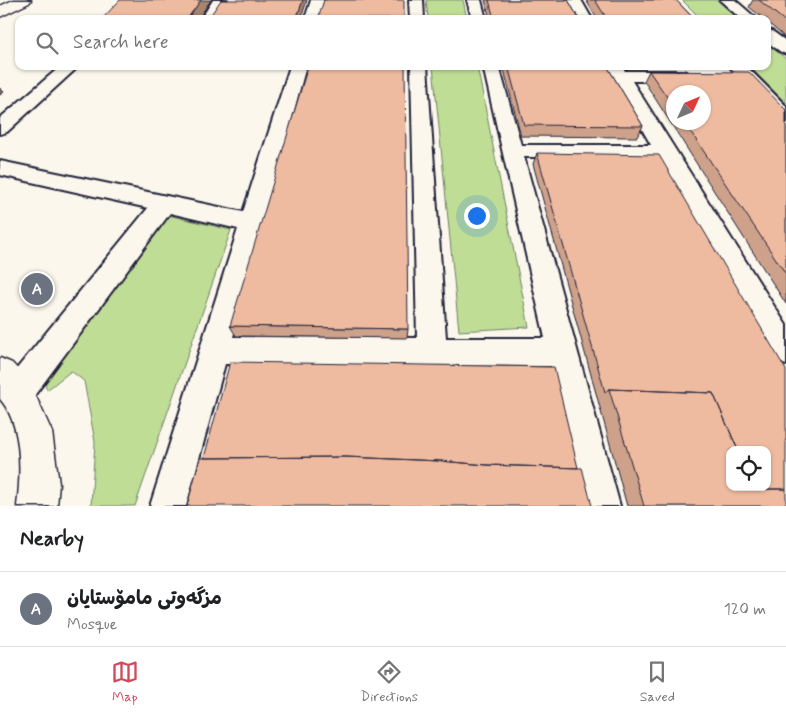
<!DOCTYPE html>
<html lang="en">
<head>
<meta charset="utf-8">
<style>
  body { margin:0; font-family:Mynerve,"Playpen Sans Arabic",sans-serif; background:#f2f2f2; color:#202124 }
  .controls { position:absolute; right:15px; bottom:15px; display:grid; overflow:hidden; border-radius:10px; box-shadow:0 1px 4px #0004 }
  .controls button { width:45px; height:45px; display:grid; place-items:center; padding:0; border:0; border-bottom:1px solid #e0e0e0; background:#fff; color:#202124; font:25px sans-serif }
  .compass { position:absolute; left:666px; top:85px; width:45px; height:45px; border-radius:50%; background:#fff; box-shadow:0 1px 4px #0004; rotate:46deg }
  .you { position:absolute; left:476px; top:215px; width:18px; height:18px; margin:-12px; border:4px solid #fff; border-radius:50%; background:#1a73e8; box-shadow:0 0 0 8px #1a73e833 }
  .badge { display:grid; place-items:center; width:32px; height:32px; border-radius:50%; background:#d1495b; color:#fff; font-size:16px; font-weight:700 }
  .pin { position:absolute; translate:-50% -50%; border:2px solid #fff; box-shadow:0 1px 5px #0006 }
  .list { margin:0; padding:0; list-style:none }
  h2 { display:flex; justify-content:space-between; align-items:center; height:65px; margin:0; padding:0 20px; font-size:21px }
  h2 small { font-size:16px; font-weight:400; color:#757577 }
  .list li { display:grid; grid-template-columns:32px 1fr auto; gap:15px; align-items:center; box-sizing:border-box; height:75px; padding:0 20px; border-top:1px solid #e0e0e0 }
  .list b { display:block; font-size:19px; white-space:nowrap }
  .list p { margin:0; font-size:16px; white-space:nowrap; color:#757577 }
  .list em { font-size:16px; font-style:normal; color:#757577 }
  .icon { flex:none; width:28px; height:28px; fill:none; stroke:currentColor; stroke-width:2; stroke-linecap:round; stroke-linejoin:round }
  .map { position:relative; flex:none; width:786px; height:506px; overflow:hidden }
  .search { position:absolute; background:#fff; box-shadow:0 1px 4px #0004; left:15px; right:15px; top:15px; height:55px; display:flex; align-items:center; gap:12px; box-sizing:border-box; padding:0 18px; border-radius:10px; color:#757577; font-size:19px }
  .sheet { height:140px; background:#fff }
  nav { display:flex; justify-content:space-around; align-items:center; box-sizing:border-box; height:70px; border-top:1px solid #e0e0e0; background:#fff; font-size:14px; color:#757577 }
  nav a { display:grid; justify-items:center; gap:2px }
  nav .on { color:#d1495b }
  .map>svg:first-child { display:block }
</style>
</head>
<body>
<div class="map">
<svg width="786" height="506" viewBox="0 0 786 506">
  <rect width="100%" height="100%" fill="#fbf7ec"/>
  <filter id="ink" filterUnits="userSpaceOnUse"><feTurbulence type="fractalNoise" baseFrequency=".02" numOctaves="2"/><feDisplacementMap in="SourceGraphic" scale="10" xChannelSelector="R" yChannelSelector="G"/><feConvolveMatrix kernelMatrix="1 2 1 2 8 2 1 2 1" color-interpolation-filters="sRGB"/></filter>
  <g filter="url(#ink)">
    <path fill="#bfdd95" stroke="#708068" d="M 426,0 L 463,0 L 467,19 L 428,19 Z
      M 682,0 L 717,0 L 739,19 L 701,19 Z
      M 767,43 L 786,59 L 786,103 L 749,66 L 767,66 Z
      M 433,66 L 477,66 L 529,327 L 459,331 Z
      M 168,215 L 231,230 L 135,506 L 91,506 L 95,442 L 84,381 L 71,371 L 47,390 L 42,377 Z"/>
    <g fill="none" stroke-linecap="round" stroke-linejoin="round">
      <g stroke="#22223b" stroke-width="4">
        <path id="street" d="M 213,0 L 227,0 L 215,19 L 201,19 Z
          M 311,0 L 325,0 L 319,19 L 305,19 Z
          M 409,0 L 423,0 L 424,19 L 410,19 Z
          M 467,0 L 481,0 L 486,19 L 472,19 Z
          M 567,0 L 581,0 L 592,19 L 578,19 Z
          M 720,0 L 735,0 L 757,19 L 741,19 Z
          M 767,30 L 772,31 L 786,41 L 786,54 L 781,52 L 767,42 Z
          M 61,66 L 79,66 L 7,132 L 0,134 L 0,118 Z
          M 290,66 L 306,66 L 233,337 L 417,338 L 411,66 L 427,66 L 446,338 L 545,338 L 483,66 L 499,66 L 521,145 L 651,145 L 606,66 L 622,66 L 625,71 L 681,71 L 687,72 L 689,76 L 687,80 L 681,81 L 632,81 L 786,325 L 786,365 L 776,361 L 658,157 L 524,157 L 620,506 L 584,506 L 551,366 L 225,364 L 186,506 L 150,506 L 238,229 L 170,213 L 28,404 L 17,408 L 6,404 L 1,393 L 6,382 L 148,208 L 0,175 L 0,161 L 243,212 Z
          M 729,66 L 746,66 L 786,106 L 786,122 L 779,120 Z"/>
      </g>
      <g stroke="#22223b" stroke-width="3">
        <path id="secondary" d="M 13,0 L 31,0 L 29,3 L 0,17 L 0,6 Z
          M 0,358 L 12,363 L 29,381 L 52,432 L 59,484 L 57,506 L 17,506 C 21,473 23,426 0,399 Z"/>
      </g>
      <use href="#street" fill="#fbf7ec" fill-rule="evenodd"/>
      <use href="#secondary" fill="#fbf7ec" fill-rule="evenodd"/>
    </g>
    <path fill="#cea18a" stroke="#22223b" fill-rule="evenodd" d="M 485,0 L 568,0 L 579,19 L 490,19 Z
      M 586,0 L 676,0 L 694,19 L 597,19 Z
      M 753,0 L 786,0 L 786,38 L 767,22 L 767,19 L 764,19 L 749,7 Z
      M 503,66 L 607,66 L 643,126 L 637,137 L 521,136 Z
      M 649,71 L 786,110 L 786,304 L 644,81 ZM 674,92 L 704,122 L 674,122 Z
      M 537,153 L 786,506 L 627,506 L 533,164 Z
      M 230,326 L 408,329 L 407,338 L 236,336 Z"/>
    <path fill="#a78370" stroke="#22223b" d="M 201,0 L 211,0 L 198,19 L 187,19 Z
      M 303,0 L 307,0 L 301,19 L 296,19 Z
      M 0,88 L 4,92 L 0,95 Z"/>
    <path fill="#efbba0" stroke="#22223b" d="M 120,0 L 201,0 L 187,19 L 102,19 Z
      M 221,0 L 303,0 L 296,19 L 208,19 Z
      M 324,0 L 404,0 L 404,19 L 318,19 Z
      M 489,0 L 568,0 L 579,19 L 494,19 Z
      M 595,0 L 676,0 L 694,19 L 607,19 Z
      M 759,0 L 786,0 L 786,22 Z
      M 308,66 L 405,66 L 408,329 L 230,326 Z
      M 508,66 L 607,66 L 643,126 L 524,125 Z
      M 649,71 L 749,72 L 786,110 L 786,274 L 684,122 L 704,122 L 704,92 L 674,92 L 674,107 Z
      M 537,153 L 659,155 L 786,370 L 786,489 L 755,489 L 754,487 L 767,487 L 767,450 L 738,450 L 713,393 L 609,389 L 605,392 Z
      M 230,362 L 554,367 L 578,468 L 487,465 L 440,461 L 346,457 L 204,458 Z
      M 609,389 L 713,393 L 738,450 L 730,450 L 730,487 L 754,487 L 755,489 L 786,489 L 786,506 L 644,506 Z
      M 346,457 L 440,461 L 487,465 L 582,468 L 592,506 L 187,506 L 200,458 Z"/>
  </g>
</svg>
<div class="controls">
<button><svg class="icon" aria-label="locate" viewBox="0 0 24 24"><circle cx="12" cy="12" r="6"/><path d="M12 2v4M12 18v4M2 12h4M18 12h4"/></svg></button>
</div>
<svg class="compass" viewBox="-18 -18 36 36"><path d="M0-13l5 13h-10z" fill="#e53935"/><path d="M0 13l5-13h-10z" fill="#757577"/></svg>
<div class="you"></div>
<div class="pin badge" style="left:37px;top:289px;background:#6b7280">A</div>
<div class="search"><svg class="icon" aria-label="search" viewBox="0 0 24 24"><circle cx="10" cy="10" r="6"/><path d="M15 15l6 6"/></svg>Search here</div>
</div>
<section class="sheet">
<h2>Nearby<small></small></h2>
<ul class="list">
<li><span class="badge" style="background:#6b7280">A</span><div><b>مزگەوتی مامۆستایان</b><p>Mosque</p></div><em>120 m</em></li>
</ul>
</section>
<nav>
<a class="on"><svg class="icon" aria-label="map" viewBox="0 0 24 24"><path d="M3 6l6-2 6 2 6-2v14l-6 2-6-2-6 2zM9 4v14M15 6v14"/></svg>Map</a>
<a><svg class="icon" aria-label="directions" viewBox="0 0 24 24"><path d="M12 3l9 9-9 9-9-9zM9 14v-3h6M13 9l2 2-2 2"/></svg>Directions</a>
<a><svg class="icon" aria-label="saved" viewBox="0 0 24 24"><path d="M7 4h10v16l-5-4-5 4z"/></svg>Saved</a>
</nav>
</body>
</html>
